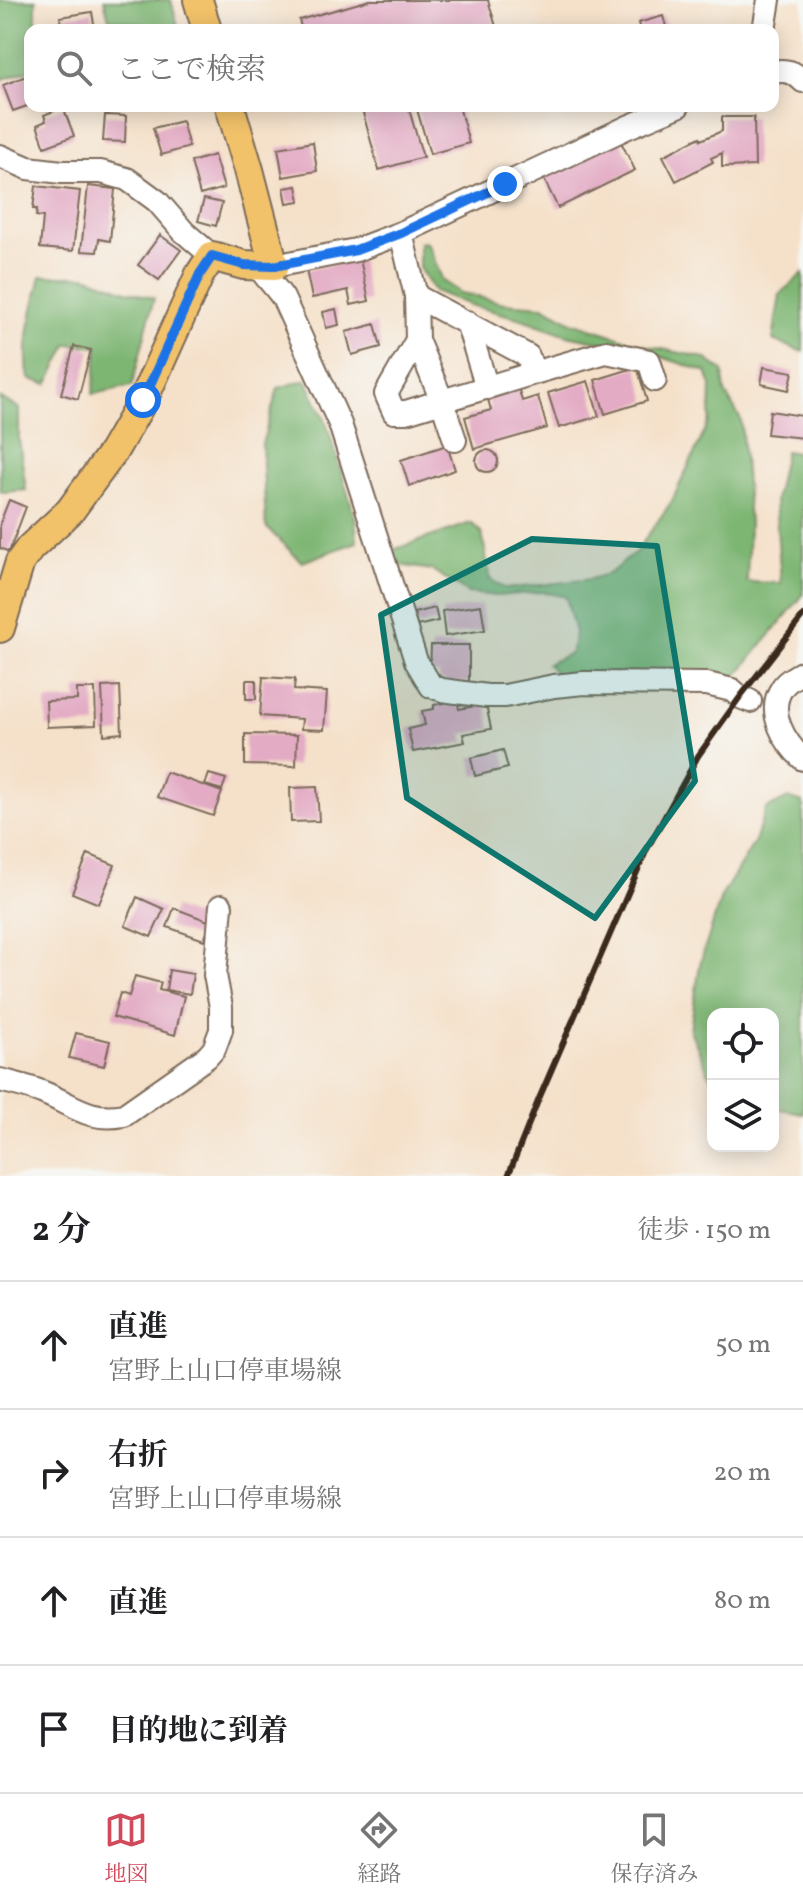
<!DOCTYPE html>
<html lang="ja">
<head>
<meta charset="utf-8">
<style>
  body { margin:0; font-family:Vollkorn,"Noto Serif JP",serif; background:#f6f6f6; color:#202124 }
  .controls { position:absolute; right:24px; bottom:24px; display:grid; overflow:hidden; border-radius:16px; box-shadow:0 4px 20px #0003 }
  .controls button { width:72px; height:72px; display:grid; place-items:center; padding:0; border:0; border-bottom:2px solid #e0e0e0; background:#fff; color:#202124; font:40px sans-serif }
  .stop { position:absolute; width:24px; height:24px; margin:-18px; border:6px solid #1a73e8; border-radius:50%; background:#fff }
  .stop.end { background:#1a73e8; border-color:#fff; box-shadow:0 2px 8px #0008 }
  .list { margin:0; padding:0; list-style:none }
  h2 { display:flex; justify-content:space-between; align-items:center; height:104px; margin:0; padding:0 32px; font-size:34px }
  h2 small { font-size:26px; font-weight:400; color:#757577 }
  .list li { display:grid; grid-template-columns:52px 1fr auto; gap:24px; align-items:center; box-sizing:border-box; height:128px; padding:0 32px; border-top:2px solid #e0e0e0 }
  .list b { display:block; font-size:30px; white-space:nowrap }
  .list p { margin:0; font-size:26px; white-space:nowrap; color:#757577 }
  .list em { font-size:26px; font-style:normal; color:#757577 }
  .icon { flex:none; width:44px; height:44px; fill:none; stroke:currentColor; stroke-width:2; stroke-linecap:round; stroke-linejoin:round }
  .map { position:relative; flex:none; width:803px; height:1176px; overflow:hidden }
  .search { position:absolute; background:#fff; box-shadow:0 4px 20px #0003; left:24px; right:24px; top:24px; height:88px; display:flex; align-items:center; gap:20px; box-sizing:border-box; padding:0 28px; border-radius:16px; color:#757577; font-size:30px }
  .sheet { height:616px; background:#fff }
  nav { display:flex; justify-content:space-around; align-items:center; box-sizing:border-box; height:112px; border-top:2px solid #e0e0e0; background:#fff; font-size:22px; color:#757577 }
  nav a { display:grid; justify-items:center; gap:4px }
  nav .on { color:#d1495b }
  .map>svg:first-child { display:block }
</style>
</head>
<body>
<div class="map">
<svg width="803" height="1176" viewBox="0 0 803 1176">
  <rect width="100%" height="100%" fill="#f6f6f2"/>
  <filter id="ink" filterUnits="userSpaceOnUse"><feTurbulence type="fractalNoise" baseFrequency=".0125" numOctaves="2"/><feDisplacementMap in="SourceGraphic" scale="16" xChannelSelector="R" yChannelSelector="G"/><feConvolveMatrix kernelMatrix="1 2 1 2 8 2 1 2 1" color-interpolation-filters="sRGB"/></filter>
  <filter id="wash" filterUnits="userSpaceOnUse"><feTurbulence type="fractalNoise" baseFrequency=".006" numOctaves="4" result="noise"/><feDisplacementMap in="SourceGraphic" scale="32" xChannelSelector="R" yChannelSelector="G"/><feGaussianBlur stdDeviation="1.8" result="paint"/><feColorMatrix in="noise" values="0 0 0 0 0 0 0 0 0 0 0 0 0 0 0 0 0 1.4 0 .05"/><feComposite in="paint" operator="in"/></filter>
  <g filter="url(#wash)">
    <rect width="100%" height="100%" fill="#f5e1ca"/>
    <path fill="#7db572" stroke="#5c7048" stroke-width="2" d="M 0,0 L 36,0 L 36,30 L 30,30 L 30,70 L 0,80 Z
      M 104,0 L 171,0 L 179,30 L 148,30 L 145,25 L 109,19 Z
      M 427,242 L 443,281 L 461,293 L 504,303 L 543,306 L 572,322 L 643,345 L 705,358 L 723,371 L 725,392 L 741,420 L 749,522 L 747,582 L 781,583 L 775,500 L 785,451 L 803,454 L 803,595 L 738,674 L 727,681 L 633,673 L 556,674 L 547,664 L 571,653 L 575,633 L 566,597 L 542,592 L 497,596 L 468,593 L 432,570 L 393,564 L 390,551 L 471,523 L 482,533 L 490,579 L 506,589 L 591,579 L 610,573 L 636,552 L 672,501 L 710,420 L 711,386 L 706,372 L 644,351 L 567,335 L 522,319 L 470,305 L 434,291 L 419,268 L 419,243 Z
      M 803,273 L 803,352 L 773,340 L 780,294 Z
      M 41,276 L 86,276 L 127,291 L 154,298 L 132,386 L 93,394 L 98,347 L 68,344 L 48,384 L 29,379 C 22,344 33,309 41,276 Z
      M 306,380 L 325,419 L 355,517 L 357,542 L 302,562 L 266,527 L 262,444 L 278,388 Z
      M 0,398 L 19,408 L 19,440 L 26,490 L 4,492 L 0,491 Z
      M 788,798 L 803,803 L 803,1113 L 773,1108 L 773,1014 L 713,1014 L 713,1083 L 690,1030 L 700,964 L 721,897 L 755,841 L 766,809 Z"/>
    <g id="blocks">
      <path fill="#e3abc4" d="M 370,0 L 488,0 L 497,30 L 302,30 L 299,20 Z
        M 92,12 L 95,30 L 62,30 L 60,17 Z
        M 663,16 L 667,30 L 640,30 L 638,23 Z
        M 29,75 L 30,105 L 13,111 L 3,85 Z
        M 361,106 L 408,106 L 423,157 L 379,170 Z
        M 416,106 L 459,106 L 469,143 L 430,154 Z
        M 63,107 L 74,136 L 45,147 L 37,125 L 46,121 L 44,115 Z
        M 105,115 L 126,116 L 125,142 L 103,141 Z
        M 722,117 L 754,117 L 755,166 L 722,167 L 722,153 L 711,158 L 713,162 L 676,181 L 663,156 L 700,137 L 701,140 L 722,131 Z
        M 182,121 L 189,147 L 161,155 L 153,128 Z
        M 618,136 L 635,170 L 558,208 L 541,173 Z
        M 313,142 L 317,171 L 283,177 L 278,148 Z
        M 214,155 L 224,188 L 200,195 L 191,162 Z
        M 36,186 L 80,191 L 73,251 L 40,248 L 43,217 L 36,216 L 37,209 L 33,209 Z
        M 88,186 L 115,189 L 110,241 L 99,239 L 97,252 L 81,251 Z
        M 297,186 L 300,201 L 287,203 L 284,188 Z
        M 204,199 L 222,203 L 216,226 L 198,221 Z
        M 160,235 L 181,250 L 159,280 L 138,265 Z
        M 360,259 L 369,301 L 351,305 L 348,290 L 312,298 L 306,270 Z
        M 336,309 L 339,325 L 326,328 L 323,312 Z
        M 375,324 L 381,347 L 352,355 L 346,332 Z
        M 74,346 L 91,350 L 78,399 L 61,394 Z
        M 637,367 L 647,401 L 605,414 L 595,380 Z
        M 764,367 L 793,372 L 789,390 L 761,384 Z
        M 588,381 L 599,416 L 559,428 L 548,393 Z
        M 518,387 L 522,401 L 538,396 L 547,428 L 474,449 L 465,417 L 491,410 L 487,396 Z
        M 770,411 L 803,416 L 803,438 L 767,434 Z
        M 447,445 L 455,470 L 409,486 L 401,460 Z
        M476 461a11 11 0 1 1 22 0a11 11 0 1 1-22 0Z
        M 9,500 L 26,507 L 9,552 L 0,548 L 0,523 Z
        M 481,605 L 485,630 L 445,636 L 442,611 Z
        M 435,608 L 438,621 L 417,626 L 414,613 Z
        M 431,645 L 469,645 L 469,682 L 450,683 L 439,679 L 439,674 L 430,674 Z
        M 263,677 L 295,679 L 294,690 L 327,692 L 324,730 L 301,729 L 302,719 L 260,716 Z
        M 246,680 L 256,680 L 256,699 L 246,699 Z
        M 120,686 L 122,733 L 104,735 L 102,687 Z
        M 77,689 L 95,689 L 96,725 L 47,727 L 46,701 L 77,700 Z
        M 457,700 L 459,709 L 486,704 L 491,729 L 463,734 L 465,742 L 413,752 L 408,729 L 425,725 L 422,711 L 434,709 L 434,705 Z
        M 245,734 L 297,735 L 296,766 L 245,765 Z
        M 503,750 L 508,768 L 475,776 L 471,758 Z
        M 166,772 L 222,792 L 213,816 L 157,797 Z
        M 209,774 L 226,779 L 222,790 L 205,785 Z
        M 317,787 L 319,821 L 291,822 L 290,788 Z
        M 88,854 L 115,865 L 99,904 L 72,893 Z
        M 137,897 L 164,909 L 151,937 L 125,926 Z
        M 174,908 L 211,922 L 204,940 L 167,927 Z
        M 169,970 L 193,974 L 190,994 L 166,990 Z
        M 135,976 L 161,983 L 159,990 L 184,996 L 175,1035 L 113,1017 L 120,993 L 129,996 Z
        M 76,1033 L 110,1041 L 104,1066 L 69,1058 Z"/>
    </g>
  </g>
  <g filter="url(#ink)">
    <use href="#blocks" fill-opacity="0" stroke="#7c6a5a" stroke-width="2"/>
    <g fill="none" stroke-linecap="round" stroke-linejoin="round">
      <g stroke="#7c6a5a" stroke-width="26">
        <path id="minor" d="M 764,30 L 769,0
          M 773,72 C 786,69 794,72 803,81
          M 0,156 L 28,168 L 62,172 L 101,172 L 127,179 L 157,201 L 184,232 L 212,256
          M 401,233 L 416,296 L 417,340 L 442,401 L 455,440
          M 258,266 C 265,277 275,286 283,298 L 340,424 L 416,661 L 431,686 L 442,690 L 487,696 L 505,696 L 554,686 L 584,683 L 707,684 L 732,690 L 740,697 L 750,701
          M 274,266 L 356,250 L 401,233 L 628,127 L 678,106
          M 416,296 L 528,356 L 534,373 L 606,352 L 649,361 L 655,380
          M 467,322 L 487,388
          M 417,340 L 386,394 L 394,412 L 406,412 L 534,373
          M 803,672 C 796,676 786,681 782,688 C 766,712 785,743 803,759
          M 0,1080 C 15,1084 30,1087 44,1093 C 73,1105 90,1122 124,1115 L 207,1057 L 214,1049 L 221,1030 L 221,1007 L 215,975 L 221,906"/>
      </g>
      <g stroke="#7c6a5a" stroke-width="32">
        <path id="major" d="M 198,0 L 207,30
          M 0,628 L 20,562 L 30,548 L 70,511 L 113,452 L 143,400 L 200,274 L 212,256 L 244,265 L 274,266 L 249,170 L 230,106"/>
      </g>
      <use href="#minor" stroke="#fff" stroke-width="22"/>
      <use href="#major" stroke="#f2c26a" stroke-width="28"/>
      <path stroke="#3b2a1e" stroke-width="6" d="M 508,1176 L 538,1101 L 647,849 L 698,756 L 740,697 L 803,616"/>
    </g>
  </g>
  <g fill="none" stroke-linecap="round" stroke-linejoin="round" filter="url(#ink)">
    <path stroke="#1a73e8" stroke-width="10" d="M 143,400 L 200,274 L 212,256 L 244,265 L 274,266 L 356,250 L 401,233 L 505,184"/>
  </g>
  <path fill="#0f766e" fill-opacity="0.2" stroke="#0f766e" stroke-width="6" stroke-linejoin="round" d="M 532,539 L 657,546 L 695,781 L 595,918 L 407,798 L 381,615 Z"/>
</svg>
<div class="controls">
<button><svg class="icon" aria-label="locate" viewBox="0 0 24 24"><circle cx="12" cy="12" r="6"/><path d="M12 2v4M12 18v4M2 12h4M18 12h4"/></svg></button>
<button><svg class="icon" aria-label="layers" viewBox="0 0 24 24"><path d="M12 4l9 5-9 5-9-5zM3 14l9 5 9-5"/></svg></button>
</div>
<div class="stop" style="left:143px;top:400px"></div>
<div class="stop end" style="left:505px;top:184px"></div>
<div class="search"><svg class="icon" aria-label="search" viewBox="0 0 24 24"><circle cx="10" cy="10" r="6"/><path d="M15 15l6 6"/></svg>ここで検索</div>
</div>
<section class="sheet">
<h2>2 分<small>徒歩 · 150 m</small></h2>
<ul class="list">
<li><svg class="icon" aria-label="ahead" viewBox="0 0 24 24"><path d="M12 20V5M6 11l6-6 6 6"/></svg><div><b>直進</b><p>宮野上山口停車場線</p></div><em>50 m</em></li>
<li><svg class="icon" aria-label="right" viewBox="0 0 24 24"><path d="M7 20v-9h11M14 6l5 5-5 5"/></svg><div><b>右折</b><p>宮野上山口停車場線</p></div><em>20 m</em></li>
<li><svg class="icon" aria-label="ahead" viewBox="0 0 24 24"><path d="M12 20V5M6 11l6-6 6 6"/></svg><div><b>直進</b></div><em>80 m</em></li>
<li><svg class="icon" aria-label="arrive" viewBox="0 0 24 24"><path d="M6 21V4h12l-3 4 3 4H6"/></svg><div><b>目的地に到着</b></div></li>
</ul>
</section>
<nav>
<a class="on"><svg class="icon" aria-label="map" viewBox="0 0 24 24"><path d="M3 6l6-2 6 2 6-2v14l-6 2-6-2-6 2zM9 4v14M15 6v14"/></svg>地図</a>
<a><svg class="icon" aria-label="directions" viewBox="0 0 24 24"><path d="M12 3l9 9-9 9-9-9zM9 14v-3h6M13 9l2 2-2 2"/></svg>経路</a>
<a><svg class="icon" aria-label="saved" viewBox="0 0 24 24"><path d="M7 4h10v16l-5-4-5 4z"/></svg>保存済み</a>
</nav>
</body>
</html>
